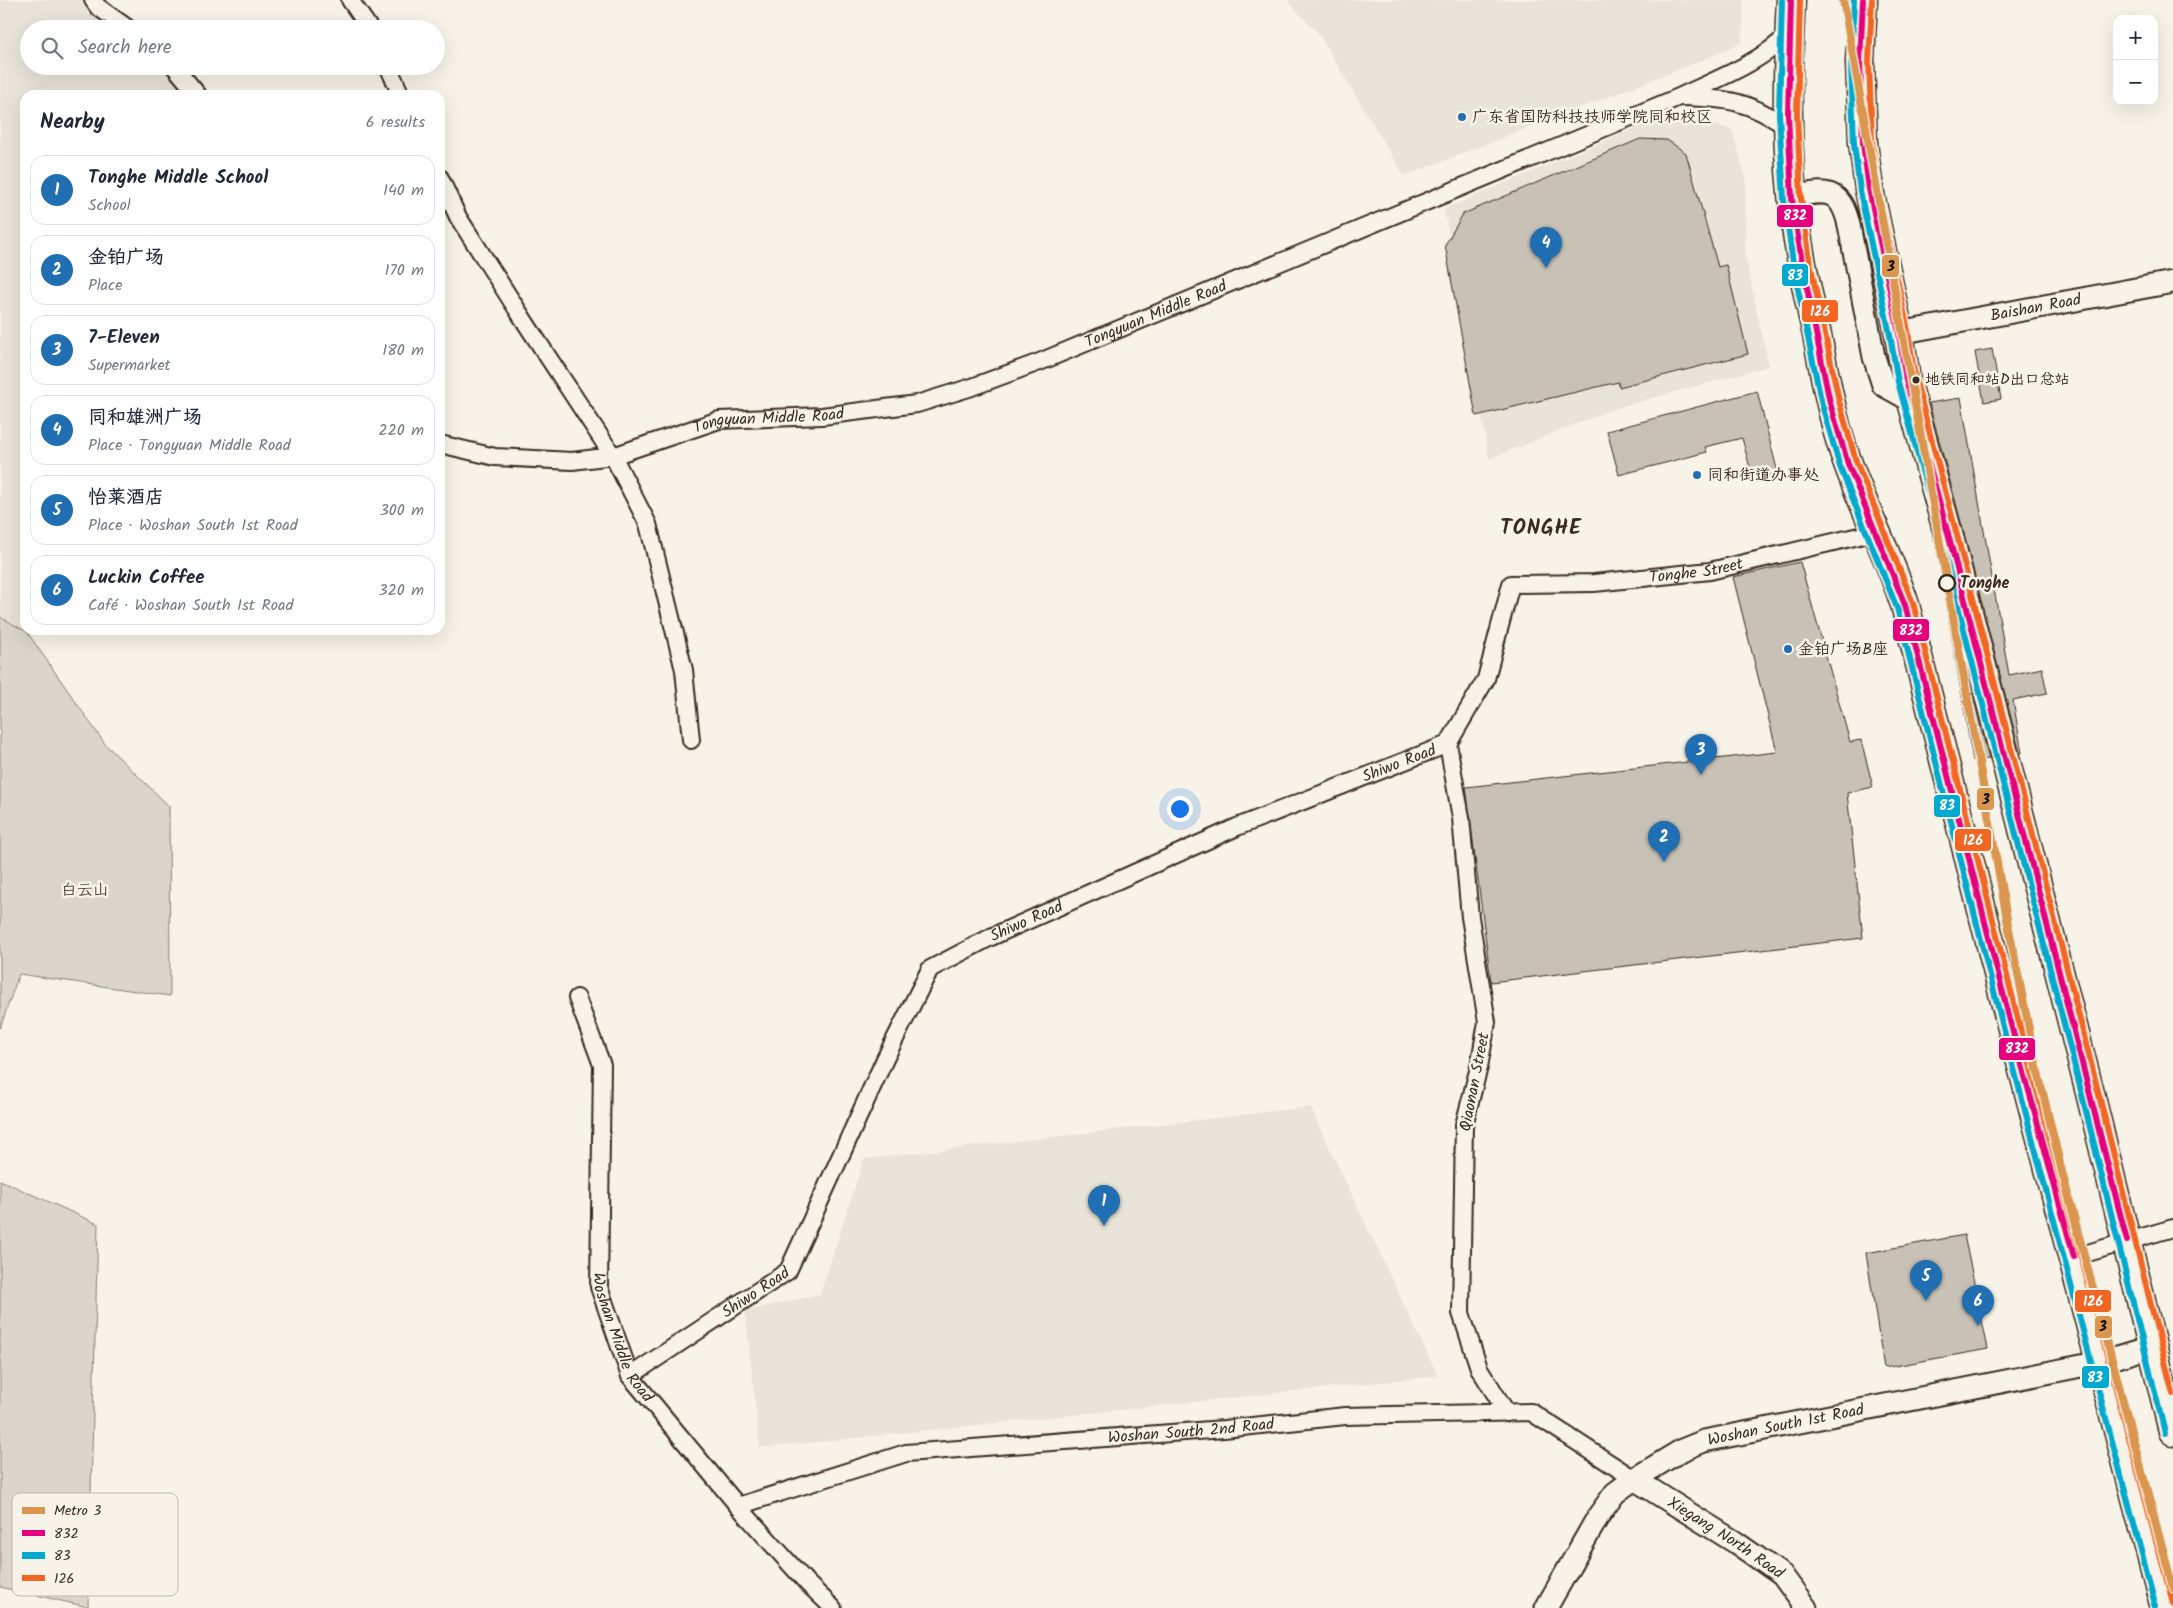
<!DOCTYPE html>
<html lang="en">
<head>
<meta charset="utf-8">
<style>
  body { margin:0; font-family:Kalam,"LXGW WenKai TC",sans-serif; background:#f6f6f7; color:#1f2937 }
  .controls { position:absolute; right:15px; top:15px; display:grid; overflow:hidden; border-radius:10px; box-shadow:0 5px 20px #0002 }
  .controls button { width:45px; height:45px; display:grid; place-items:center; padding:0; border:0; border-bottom:1px solid #e0e1e3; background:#fff; color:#1f2937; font:25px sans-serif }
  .you { position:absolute; left:1179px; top:808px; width:18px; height:18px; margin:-12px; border:4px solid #fff; border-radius:50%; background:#1a73e8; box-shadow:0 0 0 8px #1a73e833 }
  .badge { display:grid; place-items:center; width:32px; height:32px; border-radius:50%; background:#1f6fb2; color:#fff; font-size:16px; font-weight:700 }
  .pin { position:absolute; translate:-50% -41px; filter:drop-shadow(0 1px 2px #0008) }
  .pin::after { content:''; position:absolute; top:26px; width:18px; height:15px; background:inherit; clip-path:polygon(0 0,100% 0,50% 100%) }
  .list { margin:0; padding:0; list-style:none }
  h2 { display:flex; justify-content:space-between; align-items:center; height:65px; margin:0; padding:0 20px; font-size:21px }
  h2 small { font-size:16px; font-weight:400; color:#747a83 }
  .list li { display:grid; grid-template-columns:32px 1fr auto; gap:15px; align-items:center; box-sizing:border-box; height:70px; margin:0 10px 10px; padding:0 10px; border:1px solid #e0e1e3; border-radius:15px }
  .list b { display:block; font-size:19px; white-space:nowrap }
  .list p { margin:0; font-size:16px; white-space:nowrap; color:#747a83 }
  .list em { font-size:16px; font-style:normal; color:#747a83 }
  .icon { flex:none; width:28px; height:28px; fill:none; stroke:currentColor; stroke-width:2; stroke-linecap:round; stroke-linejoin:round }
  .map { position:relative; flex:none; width:2173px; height:1608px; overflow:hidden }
  .search { position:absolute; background:#fff; box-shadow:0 5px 20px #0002; left:20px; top:20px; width:425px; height:55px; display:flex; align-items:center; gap:12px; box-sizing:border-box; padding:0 18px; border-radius:28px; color:#747a83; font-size:19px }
  .panel { position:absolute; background:#fff; box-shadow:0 5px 20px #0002; left:20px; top:90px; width:425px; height:545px; border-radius:15px }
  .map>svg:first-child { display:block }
</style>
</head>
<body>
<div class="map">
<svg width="2173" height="1608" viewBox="0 0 2173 1608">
  <rect width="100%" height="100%" fill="#f7f3e8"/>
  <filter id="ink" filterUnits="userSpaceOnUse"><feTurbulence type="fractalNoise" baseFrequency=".02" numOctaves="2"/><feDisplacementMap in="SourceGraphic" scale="10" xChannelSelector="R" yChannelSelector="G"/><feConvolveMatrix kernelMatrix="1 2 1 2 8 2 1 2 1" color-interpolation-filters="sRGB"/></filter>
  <g filter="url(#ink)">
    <path fill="#e9e4d9" d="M 0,0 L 90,0 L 129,29 L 29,29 L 29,66 L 173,66 L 195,95 L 25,95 L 25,630 L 33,630 L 27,632 L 0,617 Z
      M 1287,0 L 1744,0 L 1742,42 L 1708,58 L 1404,176 L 1318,33 Z
      M 1666,115 L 1732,129 L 1746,178 L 1745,256 L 1769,366 L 1613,409 L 1489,459 L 1444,209 Z
      M 1310,1107 L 1438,1376 L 760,1448 L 745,1311 L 820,1294 L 864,1159 Z"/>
    <path fill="#dbd6cb" stroke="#8b8074" d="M 0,617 L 27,632 L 105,744 L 169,806 L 170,996 L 19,974 L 0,1028 Z
      M 0,1180 L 98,1224 L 88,1607 L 0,1587 Z"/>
    <path fill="#c8c1b6" stroke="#3b2a1e" d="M 1640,139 L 1667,140 L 1686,153 L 1718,267 L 1726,265 L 1748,354 L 1619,387 L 1618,382 L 1476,416 L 1445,245 L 1463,214 Z
      M 1992,349 L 2001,399 L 1984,402 L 1975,352 Z
      M 1757,391 L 1778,473 L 1753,479 L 1742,438 L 1705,447 L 1707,452 L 1619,475 L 1607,431 Z
      M 1961,398 L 2009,675 L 2042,668 L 2047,693 L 2013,700 L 2022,753 L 2020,753 L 1965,537 L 1929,403 Z
      M 1937,553 L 1989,759 L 1973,761 Z
      M 1800,562 L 1850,742 L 1861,740 L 1873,787 L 1847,793 L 1863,938 L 1491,982 L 1466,787 L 1777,752 L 1733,577 Z
      M 1964,1235 L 1988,1349 L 1884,1368 L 1866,1253 Z"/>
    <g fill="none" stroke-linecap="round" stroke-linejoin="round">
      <g stroke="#3b2a1e" stroke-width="20">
        <g id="minor">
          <path d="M 93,0 L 98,7 L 129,29"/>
          <path d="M 350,0 L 370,29"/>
          <path d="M 174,66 L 198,95"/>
          <path d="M 388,66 L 401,95"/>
          <path d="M 1681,97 C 1727,98 1750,101 1788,128"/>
          <path d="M 440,178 L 458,217 L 527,325 L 613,456 L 648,524 L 684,670 L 691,740"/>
          <path id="s1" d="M 440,444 L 495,457 L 572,461 L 613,456 L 719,420 L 822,416 L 917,404 L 972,387 L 1042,361 L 1679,97 C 1717,79 1758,64 1789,34"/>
          <path d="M 1448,744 L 1461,818 L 1470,917 L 1487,1022 L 1479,1067 L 1464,1125 L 1461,1313 L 1479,1368 L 1507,1413"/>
          <path id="s2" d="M 577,998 L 602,1065 L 599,1287 L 630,1376 L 738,1506 L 807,1583 L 833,1608"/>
          <path d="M 2074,1257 L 2173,1228"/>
          <path id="s3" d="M 630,1376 L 788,1271 L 885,1059 L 930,969 L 991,937 L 1237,827 L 1448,744 L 1486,679 L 1511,584 L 1594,583 L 1710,571 L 1876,532"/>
          <path id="s4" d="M 738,1506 L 906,1453 L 1224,1429 L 1345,1416 L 1531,1412 L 1634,1479"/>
        </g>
      </g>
      <g stroke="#3b2a1e" stroke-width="25">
        <g id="tertiary">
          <path d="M 1792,197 C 1825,190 1840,187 1849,225 L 1874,357 L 1883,385 L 1910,400"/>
          <path id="s5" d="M 1899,333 L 2173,282"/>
          <path id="s6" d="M 1634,1479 L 1735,1542 L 1782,1575 L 1806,1608"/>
          <path id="s7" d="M 1546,1608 L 1599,1515 L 1615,1493 L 1634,1479 L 1682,1450 L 1704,1441 L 2101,1362 L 2151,1347"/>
        </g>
      </g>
      <g stroke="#3b2a1e" stroke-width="31">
        <path id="trunk" d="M 1791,0 C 1787,76 1785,152 1796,227 C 1801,264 1809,300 1817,335 C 1824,371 1830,408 1841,443 C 1858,499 1887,549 1905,605 L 2010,1021 L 2165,1608
          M 1863,0 L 1860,62 L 1863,143 L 1869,189 L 1899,333 L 1906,380 L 1950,541 L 2090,1093 L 2173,1431"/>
      </g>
      <use href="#minor" stroke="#f7f3e8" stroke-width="16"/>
      <use href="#tertiary" stroke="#f7f3e8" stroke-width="21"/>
      <use href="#trunk" stroke="#f7f3e8" stroke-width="28"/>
      <g stroke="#f7f3e8" stroke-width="10">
        <path id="bus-1" d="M 1791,0 L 1788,114 L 1792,199 L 1803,268 L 1830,403 L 1848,464 L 1905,605 L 2010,1021 L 2074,1257
          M 1863,0 L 1860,62 L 1863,143 L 1869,189 L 1899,333 L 1906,380 L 1950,541 L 2127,1241"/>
      </g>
      <g stroke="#f7f3e8" stroke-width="10">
        <path id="bus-2" d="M 1782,0 L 1779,114 L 1784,200 L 1794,270 L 1822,405 L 1840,467 L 1897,608 L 2002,1023 L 2156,1608
          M 1854,0 L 1851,62 L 1854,144 L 1860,191 L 1890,335 L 1898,382 L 1942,543 L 2082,1095 L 2165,1433"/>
      </g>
      <g stroke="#f7f3e8" stroke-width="10">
        <path id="bus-3" d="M 1800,0 L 1797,114 L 1801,198 L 1811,267 L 1839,401 L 1856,461 L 1913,603 L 2018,1019 L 2173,1604
          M 1872,0 L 1869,62 L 1872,142 L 1878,188 L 1908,331 L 1915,378 L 1958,539 L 2098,1091 L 2173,1394"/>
      </g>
      <use href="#bus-1" stroke="#e5007d" stroke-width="6"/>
      <use href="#bus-2" stroke="#00a9ce" stroke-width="6"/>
      <use href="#bus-3" stroke="#f26522" stroke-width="6"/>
      <g stroke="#f7f3e8" stroke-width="11">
        <path id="metro-1" d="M 1843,0 L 2007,919 L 2036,1064 L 2062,1172 L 2173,1588"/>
      </g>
      <use href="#metro-1" stroke="#da954f" stroke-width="8"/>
    </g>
  </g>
  <g fill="#1f6fb2" stroke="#f7f3e8" stroke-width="2">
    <circle cx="1462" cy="117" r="5"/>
    <circle cx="1697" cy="475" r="5"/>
    <circle cx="1788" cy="649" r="5"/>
  </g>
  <circle fill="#3b2a1e" stroke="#f7f3e8" stroke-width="2" cx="1916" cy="380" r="4.5"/>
  <circle fill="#f7f3e8" stroke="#3b2a1e" stroke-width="2.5" cx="1947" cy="583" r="8"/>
  <g text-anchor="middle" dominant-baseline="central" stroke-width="5" stroke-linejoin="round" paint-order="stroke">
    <g font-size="15" fill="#3b2a1e" stroke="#f7f3e8" text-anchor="start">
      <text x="1925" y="380">地铁同和站D出口总站</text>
    </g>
    <g font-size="16" fill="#3b2a1e" stroke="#f7f3e8" text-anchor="start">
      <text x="1472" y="117">广东省国防科技技师学院同和校区</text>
      <text x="1707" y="475">同和街道办事处</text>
      <text x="1798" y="649">金铂广场B座</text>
    </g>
    <g font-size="16" fill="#3b2a1e" stroke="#f7f3e8">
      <text stroke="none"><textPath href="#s5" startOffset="139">Baishan Road</textPath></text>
      <text stroke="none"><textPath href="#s1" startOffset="741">Tongyuan Middle Road</textPath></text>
      <text stroke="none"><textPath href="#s1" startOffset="336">Tongyuan Middle Road</textPath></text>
      <text stroke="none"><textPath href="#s3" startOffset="1448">Tonghe Street</textPath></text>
      <text stroke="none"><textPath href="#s3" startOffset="1036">Shiwo Road</textPath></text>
      <text stroke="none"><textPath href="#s3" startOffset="631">Shiwo Road</textPath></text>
      <text transform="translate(1475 1082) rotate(-79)">Qiaonan Street</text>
      <text stroke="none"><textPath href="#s3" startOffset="151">Shiwo Road</textPath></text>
      <text stroke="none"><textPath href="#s2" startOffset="349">Woshan Middle Road</textPath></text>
      <text stroke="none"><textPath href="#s7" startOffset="321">Woshan South 1st Road</textPath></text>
      <text stroke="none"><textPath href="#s4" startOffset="462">Woshan South 2nd Road</textPath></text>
      <text stroke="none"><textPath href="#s6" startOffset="109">Xiegang North Road</textPath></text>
    </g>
    <g font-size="16" font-weight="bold" fill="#3b2a1e" stroke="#f7f3e8" text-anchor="start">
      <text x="1960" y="583">Tonghe</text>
    </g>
    <g font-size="16" fill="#5b4c41" stroke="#f7f3e8">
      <text x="85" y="890">白云山</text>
    </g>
    <g font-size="21" font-weight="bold" letter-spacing="1" fill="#3b2a1e" stroke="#f7f3e8">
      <text x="1541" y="528">TONGHE</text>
    </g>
  </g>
  <rect x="12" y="1493" width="166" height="103" rx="8" fill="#f7f3e8" stroke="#bfb7ab" stroke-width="1"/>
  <rect x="22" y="1507" width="23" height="7" fill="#da954f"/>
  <rect x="22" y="1530" width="23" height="6" fill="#e5007d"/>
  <rect x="22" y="1552" width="23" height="7" fill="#00a9ce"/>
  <rect x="22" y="1575" width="23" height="6" fill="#f26522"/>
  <g font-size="14" fill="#3b2a1e">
    <text x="54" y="1515">Metro 3</text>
    <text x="54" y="1538">832</text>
    <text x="54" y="1560">83</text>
    <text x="54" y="1583">126</text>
  </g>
  <g stroke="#f7f3e8" stroke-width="2">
    <rect x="1776" y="204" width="38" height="24" rx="5" fill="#e5007d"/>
    <rect x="1881" y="254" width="19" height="24" rx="5" fill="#da954f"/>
    <rect x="1781" y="263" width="28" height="24" rx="5" fill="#00a9ce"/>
    <rect x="1801" y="299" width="38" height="24" rx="5" fill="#f26522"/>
    <rect x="1892" y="618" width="38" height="24" rx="5" fill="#e5007d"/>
    <rect x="1976" y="787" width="19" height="24" rx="5" fill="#da954f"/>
    <rect x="1933" y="794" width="28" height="24" rx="5" fill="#00a9ce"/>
    <rect x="1954" y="828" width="38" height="24" rx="5" fill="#f26522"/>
    <rect x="1998" y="1037" width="38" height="24" rx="5" fill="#e5007d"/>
    <rect x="2074" y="1289" width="38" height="24" rx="5" fill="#f26522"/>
    <rect x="2094" y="1315" width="19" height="24" rx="5" fill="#da954f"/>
    <rect x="2081" y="1365" width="29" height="24" rx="5" fill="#00a9ce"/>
  </g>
  <g font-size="14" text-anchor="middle" font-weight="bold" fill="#fff">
    <text x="1795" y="220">832</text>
    <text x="1795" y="280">83</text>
    <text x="1820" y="316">126</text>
    <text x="1911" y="635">832</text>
    <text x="1947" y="810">83</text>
    <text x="1973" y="845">126</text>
    <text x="2017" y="1053">832</text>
    <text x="2093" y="1306">126</text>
    <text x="2095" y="1382">83</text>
  </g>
  <g font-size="14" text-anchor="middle" font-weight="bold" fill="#111">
    <text x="1891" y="271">3</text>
    <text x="1986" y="804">3</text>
    <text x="2103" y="1331">3</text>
  </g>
</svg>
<div class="controls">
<button>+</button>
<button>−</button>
</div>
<div class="you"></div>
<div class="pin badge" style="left:1104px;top:1226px">1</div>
<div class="pin badge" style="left:1664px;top:862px">2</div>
<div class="pin badge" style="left:1701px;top:775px">3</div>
<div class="pin badge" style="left:1546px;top:268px">4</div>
<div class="pin badge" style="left:1926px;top:1301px">5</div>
<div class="pin badge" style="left:1978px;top:1326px">6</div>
<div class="search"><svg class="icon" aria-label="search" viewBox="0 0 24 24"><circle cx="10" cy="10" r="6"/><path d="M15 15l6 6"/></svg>Search here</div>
<section class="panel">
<h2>Nearby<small>6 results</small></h2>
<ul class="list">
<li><span class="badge">1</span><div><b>Tonghe Middle School</b><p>School</p></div><em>140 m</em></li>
<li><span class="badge">2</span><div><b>金铂广场</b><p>Place</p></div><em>170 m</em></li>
<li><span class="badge">3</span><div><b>7-Eleven</b><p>Supermarket</p></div><em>180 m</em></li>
<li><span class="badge">4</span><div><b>同和雄洲广场</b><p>Place · Tongyuan Middle Road</p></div><em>220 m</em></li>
<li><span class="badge">5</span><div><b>怡莱酒店</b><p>Place · Woshan South 1st Road</p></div><em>300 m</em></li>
<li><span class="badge">6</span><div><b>Luckin Coffee</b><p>Café · Woshan South 1st Road</p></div><em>320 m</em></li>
</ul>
</section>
</div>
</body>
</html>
